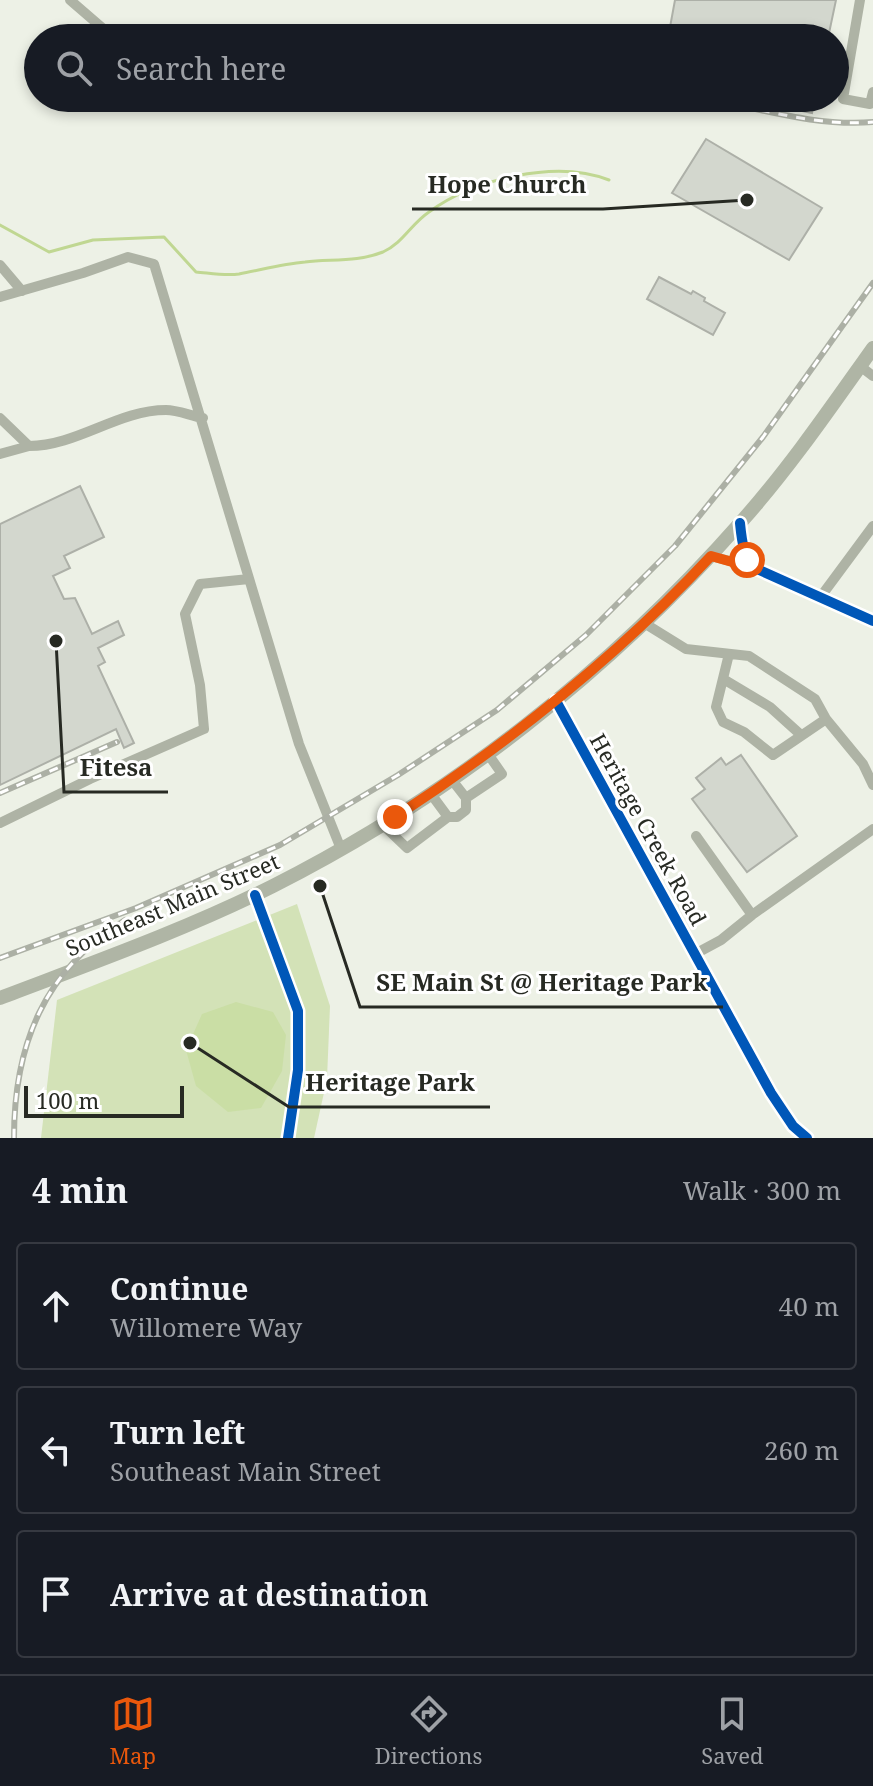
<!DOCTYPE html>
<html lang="en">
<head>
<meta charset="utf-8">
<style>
  body { margin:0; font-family:"Noto Serif",serif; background:#20242c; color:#f1f3f6 }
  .scale { position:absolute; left:24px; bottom:20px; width:160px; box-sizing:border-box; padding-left:8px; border:4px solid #272a23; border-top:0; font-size:22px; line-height:28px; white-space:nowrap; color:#272a23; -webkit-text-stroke:6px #fff; paint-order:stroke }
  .stop { position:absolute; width:24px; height:24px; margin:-18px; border:6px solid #ea580c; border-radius:50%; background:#fff }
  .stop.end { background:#ea580c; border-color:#fff; box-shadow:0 2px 8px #0008 }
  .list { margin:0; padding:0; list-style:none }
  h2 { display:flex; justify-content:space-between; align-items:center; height:104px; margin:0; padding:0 32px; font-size:34px }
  h2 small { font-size:26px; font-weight:400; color:#9ea1a6 }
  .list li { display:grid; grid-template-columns:52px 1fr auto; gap:24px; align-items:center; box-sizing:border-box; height:128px; margin:0 16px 16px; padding:0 16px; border:2px solid #363941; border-radius:8px }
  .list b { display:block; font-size:30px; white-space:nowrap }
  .list p { margin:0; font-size:26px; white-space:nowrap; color:#9ea1a6 }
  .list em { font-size:26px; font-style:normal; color:#9ea1a6 }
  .icon { flex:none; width:44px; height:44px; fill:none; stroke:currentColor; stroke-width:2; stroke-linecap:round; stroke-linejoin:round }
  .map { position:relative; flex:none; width:873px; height:1138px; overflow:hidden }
  .search { position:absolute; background:#171b24; box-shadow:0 4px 12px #0003; left:24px; right:24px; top:24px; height:88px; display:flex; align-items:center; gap:20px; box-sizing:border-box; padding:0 28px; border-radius:44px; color:#9ea1a6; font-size:30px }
  .sheet { height:536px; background:#171b24 }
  nav { display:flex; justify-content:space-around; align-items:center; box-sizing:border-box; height:112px; border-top:2px solid #363941; background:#171b24; font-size:22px; color:#9ea1a6 }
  nav a { display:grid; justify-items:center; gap:4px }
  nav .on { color:#ea580c }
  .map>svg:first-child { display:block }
</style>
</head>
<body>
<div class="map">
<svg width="873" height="1138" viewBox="0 0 873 1138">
  <rect width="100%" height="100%" fill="#edf1e6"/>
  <path fill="#d3e2b7" d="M 297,904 L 330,1006 L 327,1079 L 314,1138 L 41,1138 L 57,1000 Z"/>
  <path fill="#cadea5" d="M 236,1002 L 273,1012 L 286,1035 L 282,1071 L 261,1108 L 228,1112 L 196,1086 L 186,1050 L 202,1014 Z"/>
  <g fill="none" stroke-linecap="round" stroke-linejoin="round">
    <path stroke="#c0d792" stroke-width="3" d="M 0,225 L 49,252 L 93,240 L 164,237 L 196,272 C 209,273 225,276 239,274 C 261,270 282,264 305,262 C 332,259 358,262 383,252 C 403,243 411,224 429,212 C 474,179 556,159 609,180"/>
  </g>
  <path fill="#d3d7ce" stroke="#adb0a8" stroke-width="2" d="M 675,0 L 836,0 L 828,38 L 668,38 Z
    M 759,98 L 815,98 L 812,113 L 758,102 Z
    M 706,139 L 822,208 L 789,260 L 672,193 Z
    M 659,277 L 691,294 L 693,291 L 705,298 L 704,301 L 725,313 L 713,335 L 647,299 Z
    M 80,486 L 104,537 L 64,556 L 70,568 L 53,576 L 64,599 L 75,598 L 92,634 L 118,621 L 124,635 L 98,648 L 105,662 L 98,666 L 134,743 L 124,748 L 116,729 L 0,785 L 0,524 Z
    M 741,755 L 797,836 L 747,872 L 692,799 L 705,789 L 696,778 L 721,758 L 726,765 Z"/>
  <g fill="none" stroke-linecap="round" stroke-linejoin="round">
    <path stroke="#aeb3a5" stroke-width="10" d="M 70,0 L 114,38
      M 860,0 L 843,99 L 870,104 L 873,92
      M 0,265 L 22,291
      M 0,297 L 83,273 L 128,257 L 154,264 L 299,744 L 341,849
      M 860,366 L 873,376
      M 0,418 L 29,446 C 77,446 118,410 166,410 C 178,410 191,416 203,418
      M 0,454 L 29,446
      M 740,523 C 742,543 743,555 757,569 L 873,621
      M 711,556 L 752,567
      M 819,599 L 873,526
      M 644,623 L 686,649 L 749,656 L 815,699 L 826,719 L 773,755 L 744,732 L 723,722 L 716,707 L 729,654
      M 725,680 L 770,707 L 801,735
      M 556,701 L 771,1093 L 793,1126 L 807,1138
      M 826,719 L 863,764 L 873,785
      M 452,780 L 466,798 L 502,774 L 488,754
      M 448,817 L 457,817 L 466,810 L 466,798
      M 0,823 L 90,779 L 204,729 L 200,685 L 185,614 L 200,584 L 249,579
      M 383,825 L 407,848 L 448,817 L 431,794
      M 255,895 L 298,1011 L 298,1070 L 288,1138
      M 752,915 L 873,829
      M 695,954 L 721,940 L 752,915 L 696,836"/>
    <path stroke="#afb5a5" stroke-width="14" d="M 0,998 C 92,963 185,930 273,886 C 451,796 610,671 742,521 C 790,467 831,407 873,348"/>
    <g stroke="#acb0a5" stroke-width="6">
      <path id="rail" d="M 708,99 C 761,109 819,127 873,122
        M 0,793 L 117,742
        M 0,958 L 136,908 L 280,845 L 398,775 L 497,710 L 586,635 L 675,546 L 763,437 L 873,283
        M 14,1138 C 14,1045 44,970 125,920"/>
    </g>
    <use href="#rail" stroke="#fff" stroke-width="3" stroke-dasharray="9" stroke-linecap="butt"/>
    <g stroke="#fff" stroke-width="15">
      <path id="cycleway" d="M 740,523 C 742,543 743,555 757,569 L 873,621
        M 556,701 L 771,1093 L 793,1126 L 807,1138
        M 255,895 L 298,1011 L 298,1070 L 288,1138"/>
    </g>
    <use href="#cycleway" stroke="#0057b8" stroke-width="10"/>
  </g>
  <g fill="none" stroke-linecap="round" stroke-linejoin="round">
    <path stroke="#ea580c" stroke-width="10" d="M 395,817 C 510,742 617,657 711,556 L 757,569 L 747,560"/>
  </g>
  <g text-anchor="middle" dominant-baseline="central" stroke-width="6" stroke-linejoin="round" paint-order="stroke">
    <g font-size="22" fill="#272a23" stroke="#fff">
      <text transform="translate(649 829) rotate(61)">Heritage Creek Road</text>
      <text transform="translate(172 904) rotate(-23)">Southeast Main Street</text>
    </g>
  </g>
  <path fill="none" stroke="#272a23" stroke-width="3" d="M747 200L603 209H412M56 641L64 792H168M320 886L360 1007H723M190 1043L289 1107H490"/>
  <g fill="#272a23" stroke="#fff" stroke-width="3">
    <circle cx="747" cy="200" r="8"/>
    <circle cx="56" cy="641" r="8"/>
    <circle cx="320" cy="886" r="8"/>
    <circle cx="190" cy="1043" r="8"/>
  </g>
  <g font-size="24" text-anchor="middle" font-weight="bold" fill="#272a23" stroke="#fff" stroke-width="6" stroke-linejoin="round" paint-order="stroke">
    <text x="507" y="193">Hope Church</text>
    <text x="116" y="776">Fitesa</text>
    <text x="542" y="991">SE Main St @ Heritage Park</text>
    <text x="390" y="1091">Heritage Park</text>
  </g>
</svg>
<div class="scale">100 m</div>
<div class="stop" style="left:747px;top:560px"></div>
<div class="stop end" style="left:395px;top:817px"></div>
<div class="search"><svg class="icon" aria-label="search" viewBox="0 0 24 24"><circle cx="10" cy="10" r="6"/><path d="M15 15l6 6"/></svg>Search here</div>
</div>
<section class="sheet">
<h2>4 min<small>Walk · 300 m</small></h2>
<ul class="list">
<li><svg class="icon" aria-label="ahead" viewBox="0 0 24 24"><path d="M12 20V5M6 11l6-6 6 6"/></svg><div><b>Continue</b><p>Willomere Way</p></div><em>40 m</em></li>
<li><svg class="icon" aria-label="left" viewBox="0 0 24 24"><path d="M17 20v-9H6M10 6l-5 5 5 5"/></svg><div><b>Turn left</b><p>Southeast Main Street</p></div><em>260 m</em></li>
<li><svg class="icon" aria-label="arrive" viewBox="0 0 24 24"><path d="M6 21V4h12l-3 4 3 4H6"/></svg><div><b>Arrive at destination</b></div></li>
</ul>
</section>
<nav>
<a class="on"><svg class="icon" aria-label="map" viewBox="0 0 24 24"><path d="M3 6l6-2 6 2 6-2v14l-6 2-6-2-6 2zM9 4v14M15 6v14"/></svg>Map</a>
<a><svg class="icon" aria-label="directions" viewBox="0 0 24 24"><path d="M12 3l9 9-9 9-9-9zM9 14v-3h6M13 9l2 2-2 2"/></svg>Directions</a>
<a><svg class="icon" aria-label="saved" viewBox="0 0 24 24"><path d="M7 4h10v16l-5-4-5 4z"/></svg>Saved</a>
</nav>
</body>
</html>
